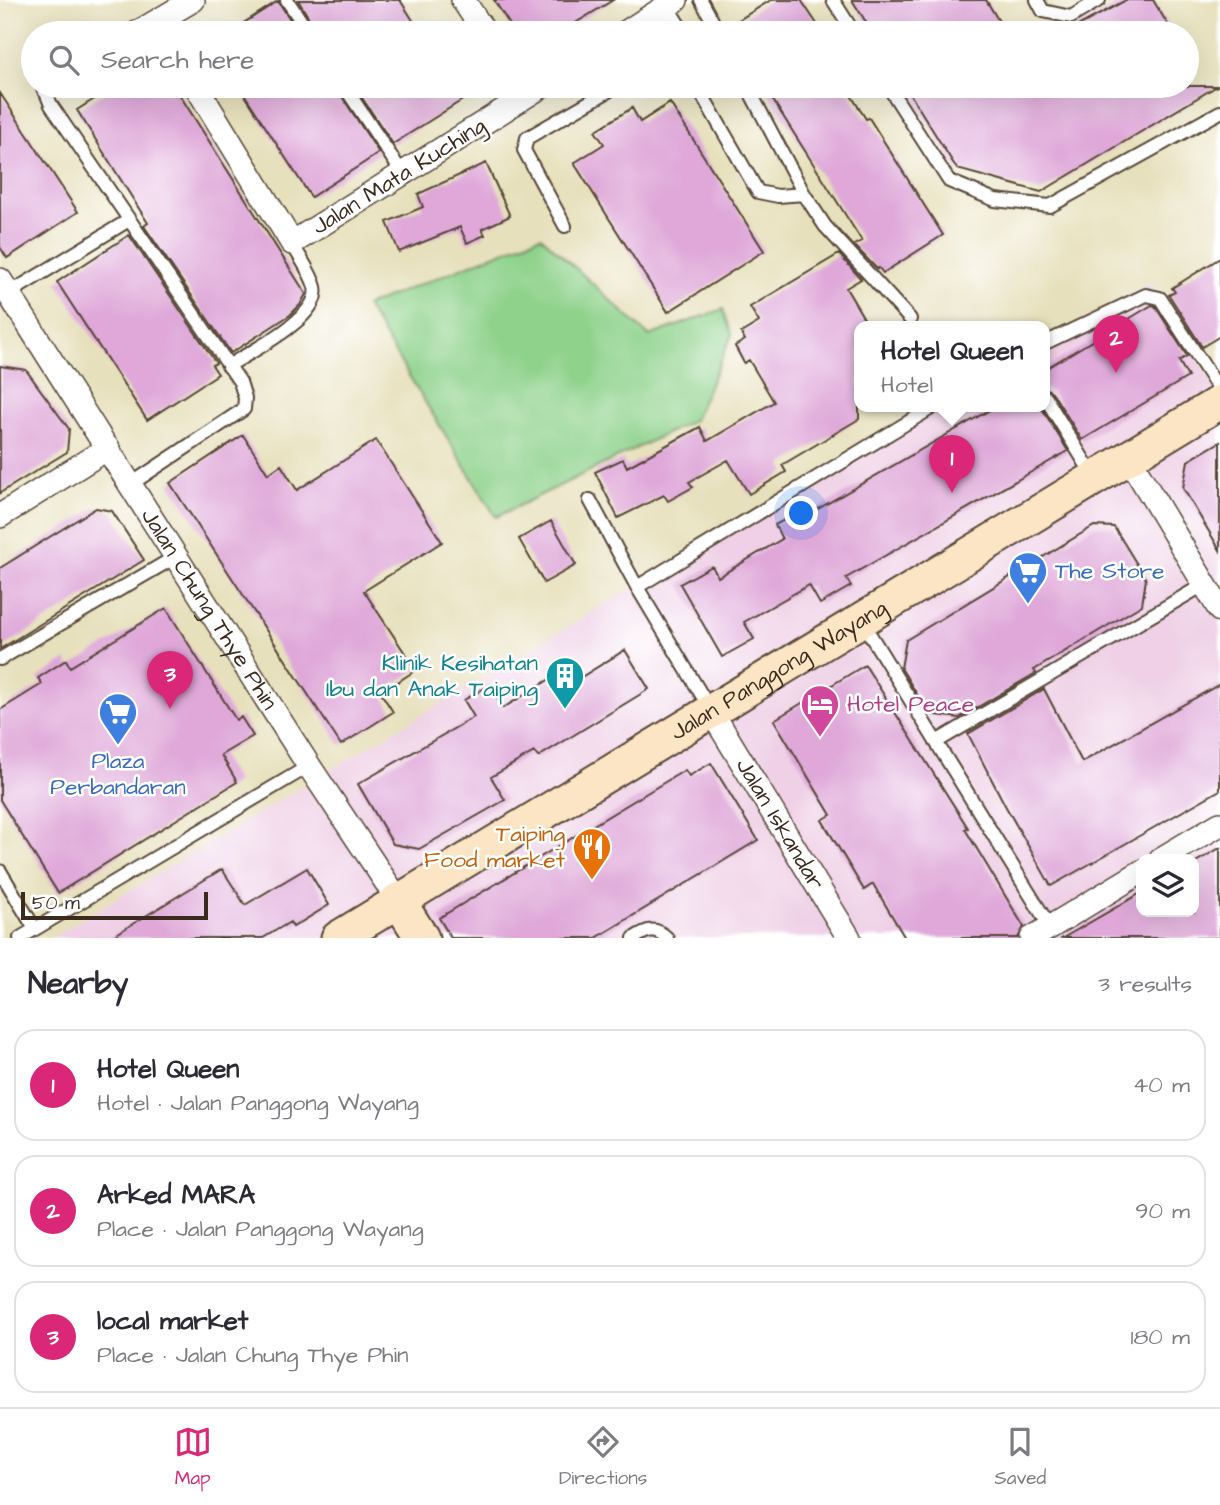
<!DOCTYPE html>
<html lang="en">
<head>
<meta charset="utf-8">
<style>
  body { margin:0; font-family:"Architects Daughter",sans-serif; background:#f2f2f3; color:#2b2b33 }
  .controls { position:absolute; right:21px; bottom:21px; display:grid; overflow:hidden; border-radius:14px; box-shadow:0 7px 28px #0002 }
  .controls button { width:63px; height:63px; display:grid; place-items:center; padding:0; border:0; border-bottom:2px solid #e1e1e2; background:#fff; color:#2b2b33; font:35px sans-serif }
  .scale { position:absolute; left:21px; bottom:18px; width:187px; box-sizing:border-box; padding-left:7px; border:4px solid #3b2a1e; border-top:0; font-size:19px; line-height:24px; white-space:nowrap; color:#3b2a1e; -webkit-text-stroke:5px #fff; paint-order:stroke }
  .you { position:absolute; left:802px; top:514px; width:24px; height:24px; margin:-18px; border:5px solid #fff; border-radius:50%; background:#1a73e8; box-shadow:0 0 0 10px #1a73e833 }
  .badge { display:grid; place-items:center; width:46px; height:46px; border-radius:50%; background:#db2777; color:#fff; font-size:23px; font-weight:700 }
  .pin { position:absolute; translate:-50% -58px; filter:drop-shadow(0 2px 4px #0008) }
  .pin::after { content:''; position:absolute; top:37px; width:24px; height:21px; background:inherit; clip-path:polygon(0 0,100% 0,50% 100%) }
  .popup { position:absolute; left:854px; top:321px; width:196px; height:91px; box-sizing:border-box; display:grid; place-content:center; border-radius:14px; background:#fff; filter:drop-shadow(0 2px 5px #0005); font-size:23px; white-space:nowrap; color:#7c7c81 }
  .popup b { font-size:26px; color:#2b2b33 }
  .popup::after { content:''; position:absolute; left:50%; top:100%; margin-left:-14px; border:14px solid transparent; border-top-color:#fff }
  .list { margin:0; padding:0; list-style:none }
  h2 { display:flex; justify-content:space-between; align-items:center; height:91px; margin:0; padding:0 28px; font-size:30px }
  h2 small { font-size:23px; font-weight:400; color:#7c7c81 }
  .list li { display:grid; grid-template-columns:46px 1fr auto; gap:21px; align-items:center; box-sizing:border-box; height:112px; margin:0 14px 14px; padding:0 14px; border:2px solid #e1e1e2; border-radius:21px }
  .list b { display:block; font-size:26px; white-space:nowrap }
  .list p { margin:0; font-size:23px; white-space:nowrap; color:#7c7c81 }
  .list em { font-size:23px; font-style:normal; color:#7c7c81 }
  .icon { flex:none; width:38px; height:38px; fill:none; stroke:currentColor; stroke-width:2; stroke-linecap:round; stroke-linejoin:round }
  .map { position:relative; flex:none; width:1220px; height:938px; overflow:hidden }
  .search { position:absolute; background:#fff; box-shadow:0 7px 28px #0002; left:21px; right:21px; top:21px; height:77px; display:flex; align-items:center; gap:18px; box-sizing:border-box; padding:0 24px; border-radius:38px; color:#7c7c81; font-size:26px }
  .sheet { height:469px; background:#fff }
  nav { display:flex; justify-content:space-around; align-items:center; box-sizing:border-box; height:98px; border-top:2px solid #e1e1e2; background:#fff; font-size:19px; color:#7c7c81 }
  nav a { display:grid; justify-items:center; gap:4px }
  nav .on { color:#db2777 }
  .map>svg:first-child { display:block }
</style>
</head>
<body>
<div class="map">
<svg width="1220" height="938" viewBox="0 0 1220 938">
  <rect width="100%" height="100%" fill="#fff"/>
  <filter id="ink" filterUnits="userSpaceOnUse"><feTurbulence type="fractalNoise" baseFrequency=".0143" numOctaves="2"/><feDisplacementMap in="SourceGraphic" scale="14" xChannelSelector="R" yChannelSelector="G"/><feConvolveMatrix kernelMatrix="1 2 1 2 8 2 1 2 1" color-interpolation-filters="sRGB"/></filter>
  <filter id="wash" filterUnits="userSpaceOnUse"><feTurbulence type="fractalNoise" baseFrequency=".00686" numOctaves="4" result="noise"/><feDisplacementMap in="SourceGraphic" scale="28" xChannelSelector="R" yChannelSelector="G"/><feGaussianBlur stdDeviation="1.57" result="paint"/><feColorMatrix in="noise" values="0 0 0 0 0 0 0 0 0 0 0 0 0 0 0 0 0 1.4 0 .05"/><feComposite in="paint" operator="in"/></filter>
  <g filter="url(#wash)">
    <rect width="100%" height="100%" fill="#e7e0bc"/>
    <path fill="#efd0e6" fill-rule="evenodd" d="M 1151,283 L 1220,393 L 1220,938 L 51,938 L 933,407 L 1045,407 L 1045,341 ZM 1141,859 L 1194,859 L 1194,912 L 1141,912 Z"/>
    <path fill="#8ed28b" stroke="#647e54" stroke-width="2" d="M 541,236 L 649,336 L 723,309 L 732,335 L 694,420 L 496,517 L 366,306 Z"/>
    <g id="blocks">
      <path fill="#dfa8d9" d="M 298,0 L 400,0 L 421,33 L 318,33 Z
        M 494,0 L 613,0 L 559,33 L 515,33 Z
        M 771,0 L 801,0 L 823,33 L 728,33 L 726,28 Z
        M 852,0 L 986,0 L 1006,33 L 873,33 Z
        M 1126,0 L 1153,0 L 1173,33 L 1065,33 Z
        M 278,1 L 299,33 L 228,33 Z
        M 115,86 L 174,86 L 306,294 L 300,305 L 290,315 L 231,353 L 144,226 L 148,223 L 77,110 Z
        M 239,86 L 335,86 L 379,153 L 311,197 Z
        M 354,86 L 455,86 L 464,99 L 393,144 Z
        M 764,86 L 845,86 L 866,119 L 869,118 L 943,235 L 883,273 L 879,268 L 877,269 L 854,245 L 862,241 Z
        M 905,86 L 1217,86 L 1041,192 L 957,169 Z
        M 0,93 L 78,212 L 7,258 L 0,247 Z
        M 670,103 L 764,251 L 668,312 L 574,163 L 604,144 L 595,131 L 632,108 L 640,122 Z
        M 486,163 L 510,216 L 482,229 L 485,235 L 467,243 L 460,227 L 399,252 L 387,222 L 423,207 L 418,194 Z
        M 129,235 L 216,363 L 212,365 L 218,374 L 147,420 L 57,282 Z
        M 839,254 L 861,279 L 846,288 L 869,327 L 859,327 L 859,419 L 782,465 L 786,472 L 749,494 L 728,460 L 689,482 L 693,487 L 668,501 L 664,495 L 618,518 L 595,472 L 623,459 L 627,467 L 700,427 L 707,441 L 774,402 L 749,360 L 744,363 L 735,346 L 745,340 L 741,333 L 759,322 L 750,307 Z
        M 1220,258 L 1220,336 L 1202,347 L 1169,295 L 1175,292 L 1172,288 Z
        M 1152,305 L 1155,306 L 1187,356 L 1179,361 L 1188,377 L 1082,440 L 1052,392 L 1045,388 L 1045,369 Z
        M 0,366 L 26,370 L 69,429 L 67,452 L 0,493 Z
        M 995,407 L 1041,407 L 1068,451 L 846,578 L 851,586 L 820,604 L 809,585 L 744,622 L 754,639 L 722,657 L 680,584 L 712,566 L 718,577 L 782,539 L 775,525 L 806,508 L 809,514 Z
        M 243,435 L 268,474 L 281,465 L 297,490 L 376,440 L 442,542 L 364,591 L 416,670 L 381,693 L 393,712 L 341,745 L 170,483 Z
        M 1220,442 L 1220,550 L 1183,488 L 1188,461 Z
        M 96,508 L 112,511 L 144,560 L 0,649 L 0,568 Z
        M 551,521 L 576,565 L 544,583 L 519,539 Z
        M 1094,526 L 1114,527 L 1146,579 L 1142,605 L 1034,670 L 1036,673 L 959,718 L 929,714 L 901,668 L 906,640 Z
        M 166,608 L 236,720 L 241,717 L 253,736 L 221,755 L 237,782 L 58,893 L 0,800 L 0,710 L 42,684 L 38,678 L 66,660 L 70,667 Z
        M 625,650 L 649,689 L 538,757 L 534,752 L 491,777 L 505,800 L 419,849 L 393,844 L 358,784 L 474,717 L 464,700 L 490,685 L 503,708 L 563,671 L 570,684 Z
        M 865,665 L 968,828 L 965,829 L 1024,927 L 1018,938 L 905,938 L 873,884 L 864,890 L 822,820 L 831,815 L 774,720 Z
        M 1220,684 L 1220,790 L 1051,886 L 1006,807 L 968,734 L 1044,689 L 1082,762 Z
        M 711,763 L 758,840 L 596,938 L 451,938 L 439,918 L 685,770 L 689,776 Z
        M 1220,848 L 1220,938 L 1063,938 L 1141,893 L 1141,912 L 1194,912 L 1194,863 Z
        M 307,868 L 329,905 L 293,927 L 290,922 L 263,938 L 110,938 L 222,869 L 245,905 Z"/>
    </g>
  </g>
  <g filter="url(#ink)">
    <use href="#blocks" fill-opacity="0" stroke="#554536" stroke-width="2"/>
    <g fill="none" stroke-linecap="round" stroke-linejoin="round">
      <g stroke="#554536" stroke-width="16">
        <path id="lane" d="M 287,0 L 309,33
          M 701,0 L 719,33
          M 833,0 L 854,33
          M 1037,0 L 1043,11 L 1071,17 L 1099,0
          M 667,6 L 684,33
          M 344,86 L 403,174
          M 697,86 L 758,192 L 778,196 L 804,194
          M 747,86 L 804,194 L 825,226 L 910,319
          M 888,86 L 949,181 L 995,200 L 1050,206 L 1220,112
          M 48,87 L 47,95 L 51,105 L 240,382 L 245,398 L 244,409 L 131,484
          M 565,226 L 524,150 L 527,138 L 617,86
          M 8,294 L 129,220
          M 1045,343 L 1146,295 L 1160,298 L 1220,391
          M 228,366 C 250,352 322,317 315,287 C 311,272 299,257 292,243
          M 1045,397 L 1094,477
          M 590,500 L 637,587 L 710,709
          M 637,587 L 933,407
          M 861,620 L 1050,927
          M 0,659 L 177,556
          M 936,742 L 1205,584
          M 0,871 L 35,929
          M 20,938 L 309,766
          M 634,938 C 647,930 655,926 667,938"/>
      </g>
      <g stroke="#554536" stroke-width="26">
        <g id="street">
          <path d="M 463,0 L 485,33"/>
          <path d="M 137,33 L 193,0"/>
          <path d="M 625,33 L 676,0"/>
          <path d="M 196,86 L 292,243 L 542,86"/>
          <path d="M 48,87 L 49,86"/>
          <path id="s1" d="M 0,280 L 309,766 L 398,900"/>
          <path d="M 1129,458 L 1220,610"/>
          <path d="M 0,516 L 108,448"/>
          <path d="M 711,711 L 849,938"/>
          <path d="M 1161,859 L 1220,824"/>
          <path d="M 1032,938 L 1141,872"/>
        </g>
      </g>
      <g stroke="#554536" stroke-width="37">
        <g id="secondary">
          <path d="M 398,900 L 422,938"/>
          <path id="s2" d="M 338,938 L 1220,402"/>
        </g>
      </g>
      <use href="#lane" stroke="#fff" stroke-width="12"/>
      <use href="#street" stroke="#fff" stroke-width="23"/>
      <use href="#secondary" stroke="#fce5c4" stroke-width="33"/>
    </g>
  </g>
  <defs>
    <g id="supermarket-pin" transform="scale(2.0125)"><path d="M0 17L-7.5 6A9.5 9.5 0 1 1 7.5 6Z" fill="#3f7fe0" stroke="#fff"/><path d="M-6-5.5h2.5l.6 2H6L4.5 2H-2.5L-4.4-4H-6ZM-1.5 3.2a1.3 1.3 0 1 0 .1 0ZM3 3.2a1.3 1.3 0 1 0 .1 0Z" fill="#fff"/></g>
    <g id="building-pin" transform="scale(2.0125)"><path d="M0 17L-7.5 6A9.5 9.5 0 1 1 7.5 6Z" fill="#0f9aa8" stroke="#fff"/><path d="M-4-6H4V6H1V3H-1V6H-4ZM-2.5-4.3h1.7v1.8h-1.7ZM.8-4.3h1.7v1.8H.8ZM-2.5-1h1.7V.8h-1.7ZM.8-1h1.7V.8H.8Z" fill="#fff"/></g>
    <g id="hotel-pin" transform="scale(2.0125)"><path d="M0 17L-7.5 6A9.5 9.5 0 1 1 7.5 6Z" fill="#d1479c" stroke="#fff"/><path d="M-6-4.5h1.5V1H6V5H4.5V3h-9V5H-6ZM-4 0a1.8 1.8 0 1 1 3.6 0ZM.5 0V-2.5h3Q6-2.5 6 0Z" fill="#fff"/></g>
    <g id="restaurant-pin" transform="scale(2.0125)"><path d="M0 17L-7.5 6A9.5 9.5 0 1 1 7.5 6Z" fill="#e8710a" stroke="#fff"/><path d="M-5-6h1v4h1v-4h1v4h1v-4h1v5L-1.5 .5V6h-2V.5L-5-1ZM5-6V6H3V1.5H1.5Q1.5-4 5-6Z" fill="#fff"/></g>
  </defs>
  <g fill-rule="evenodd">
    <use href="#supermarket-pin" x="1028" y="571"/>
    <use href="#building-pin" x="565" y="676"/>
    <use href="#hotel-pin" x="820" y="704"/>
    <use href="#supermarket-pin" x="118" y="712"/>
    <use href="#restaurant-pin" x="592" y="847"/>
  </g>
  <g text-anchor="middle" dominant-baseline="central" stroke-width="5" stroke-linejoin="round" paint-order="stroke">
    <g font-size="23" fill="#3b2a1e" stroke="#fff">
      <text transform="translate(399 176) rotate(-32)">Jalan Mata Kuching</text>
      <text stroke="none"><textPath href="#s1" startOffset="390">Jalan Chung Thye Phin</textPath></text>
      <text stroke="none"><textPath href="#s2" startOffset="516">Jalan Panggong Wayang</textPath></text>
      <text transform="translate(780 824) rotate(59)">Jalan Iskandar</text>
    </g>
    <g font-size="23" fill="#366cbe" stroke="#fff" text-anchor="start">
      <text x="1055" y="571">The Store</text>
      <text x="118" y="761" text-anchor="middle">Plaza<tspan x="118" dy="26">Perbandaran</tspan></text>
    </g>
    <g font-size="23" fill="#0d838f" stroke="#fff" text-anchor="end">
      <text x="538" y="663">Klinik Kesihatan<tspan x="538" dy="26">Ibu dan Anak Taiping</tspan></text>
    </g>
    <g font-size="23" fill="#b23c85" stroke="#fff" text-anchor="start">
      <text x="847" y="704">Hotel Peace</text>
    </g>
    <g font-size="23" fill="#c56008" stroke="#fff" text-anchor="end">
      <text x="565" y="834">Taiping<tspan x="565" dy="26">Food market</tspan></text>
    </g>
  </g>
</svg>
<div class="controls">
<button><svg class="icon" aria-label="layers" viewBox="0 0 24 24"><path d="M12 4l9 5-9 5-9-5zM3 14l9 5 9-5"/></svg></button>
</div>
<div class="scale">50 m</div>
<div class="you"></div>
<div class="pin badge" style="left:952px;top:493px">1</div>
<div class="popup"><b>Hotel Queen</b>Hotel</div>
<div class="pin badge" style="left:1116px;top:373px">2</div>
<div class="pin badge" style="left:170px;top:709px">3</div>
<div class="search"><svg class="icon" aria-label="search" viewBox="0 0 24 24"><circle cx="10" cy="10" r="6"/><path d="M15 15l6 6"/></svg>Search here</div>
</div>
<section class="sheet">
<h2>Nearby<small>3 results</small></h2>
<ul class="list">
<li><span class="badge">1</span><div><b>Hotel Queen</b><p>Hotel · Jalan Panggong Wayang</p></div><em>40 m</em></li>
<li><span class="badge">2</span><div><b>Arked MARA</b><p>Place · Jalan Panggong Wayang</p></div><em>90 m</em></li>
<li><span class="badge">3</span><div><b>local market</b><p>Place · Jalan Chung Thye Phin</p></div><em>180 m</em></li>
</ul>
</section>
<nav>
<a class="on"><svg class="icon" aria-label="map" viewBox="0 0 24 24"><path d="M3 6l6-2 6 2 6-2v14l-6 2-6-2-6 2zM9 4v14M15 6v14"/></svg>Map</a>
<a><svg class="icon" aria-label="directions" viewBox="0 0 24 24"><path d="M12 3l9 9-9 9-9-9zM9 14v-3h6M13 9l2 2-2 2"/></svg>Directions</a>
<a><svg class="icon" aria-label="saved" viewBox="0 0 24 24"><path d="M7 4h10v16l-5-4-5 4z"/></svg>Saved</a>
</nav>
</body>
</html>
